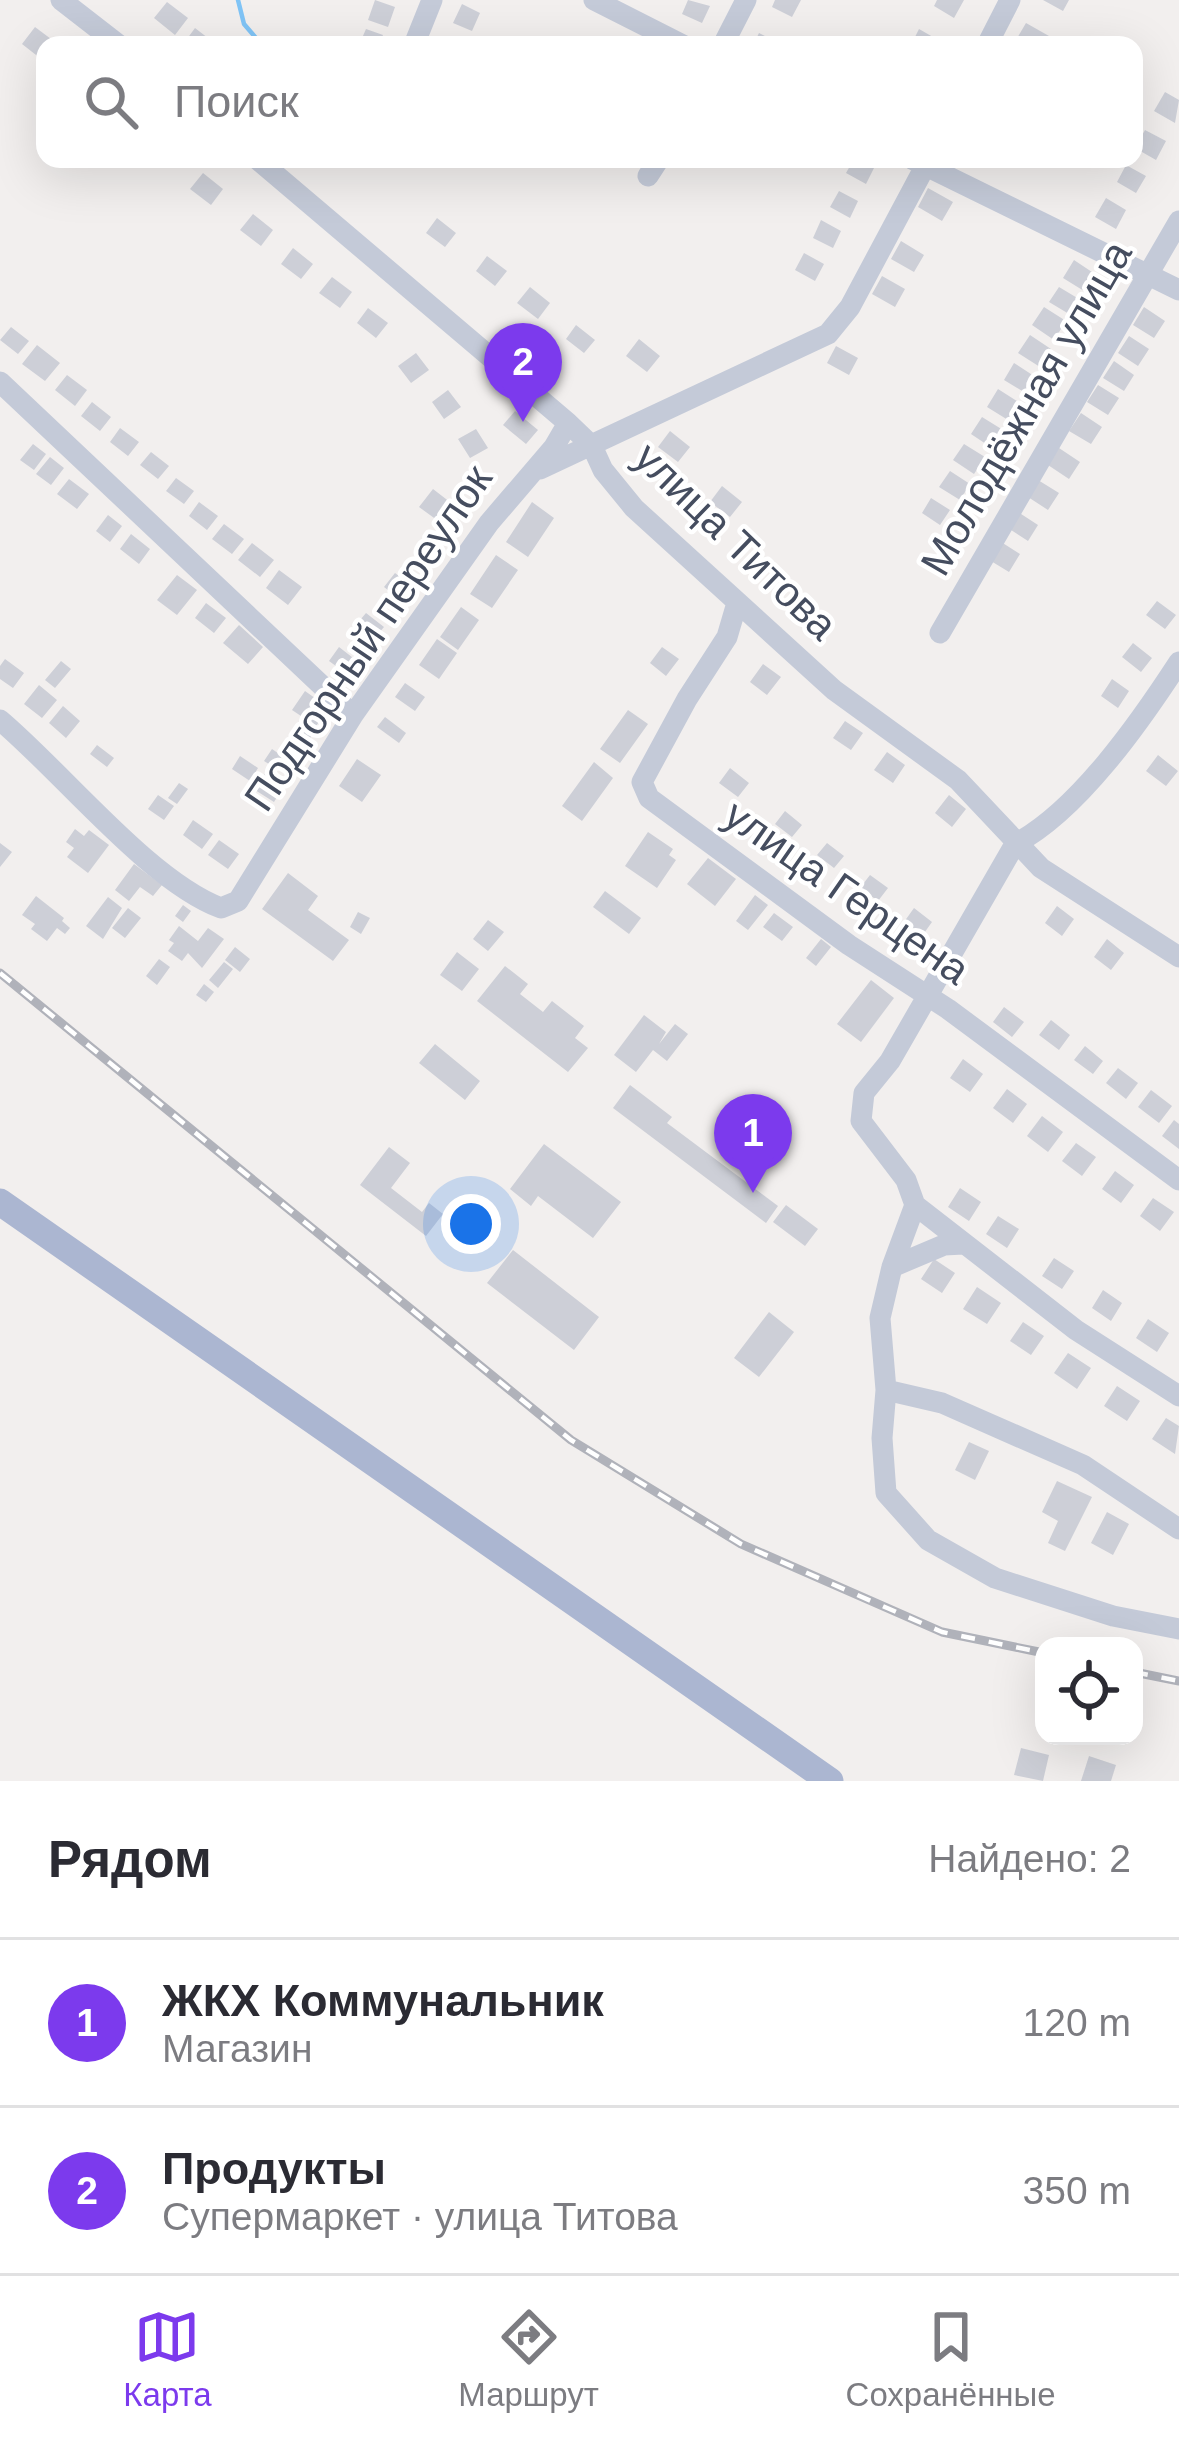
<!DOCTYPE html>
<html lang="ru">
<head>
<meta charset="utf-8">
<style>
  body { margin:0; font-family:Arial,sans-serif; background:#f2f2f3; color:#2b2b33 }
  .controls { position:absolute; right:36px; bottom:36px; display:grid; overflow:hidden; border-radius:24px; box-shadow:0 12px 48px #0002 }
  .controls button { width:108px; height:108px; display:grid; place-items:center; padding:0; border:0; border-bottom:3px solid #e1e1e2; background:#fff; color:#2b2b33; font:60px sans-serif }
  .you { position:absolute; left:471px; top:1224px; width:42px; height:42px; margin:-30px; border:9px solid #fff; border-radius:50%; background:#1a73e8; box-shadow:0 0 0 18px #1a73e833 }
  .badge { display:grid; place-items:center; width:78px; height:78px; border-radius:50%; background:#7c3aed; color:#fff; font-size:39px; font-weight:700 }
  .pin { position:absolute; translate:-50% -99px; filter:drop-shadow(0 3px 6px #0008) }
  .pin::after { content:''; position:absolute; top:63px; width:42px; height:36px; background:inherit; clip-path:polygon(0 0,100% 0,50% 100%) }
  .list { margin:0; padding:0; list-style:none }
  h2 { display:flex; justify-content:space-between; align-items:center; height:156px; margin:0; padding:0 48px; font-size:51px }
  h2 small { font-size:39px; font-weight:400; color:#7c7c81 }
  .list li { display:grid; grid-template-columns:78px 1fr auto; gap:36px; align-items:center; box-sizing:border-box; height:168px; padding:0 48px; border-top:3px solid #e1e1e2 }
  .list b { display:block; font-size:45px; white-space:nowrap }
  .list p { margin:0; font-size:39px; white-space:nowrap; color:#7c7c81 }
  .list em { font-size:39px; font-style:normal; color:#7c7c81 }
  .icon { flex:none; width:66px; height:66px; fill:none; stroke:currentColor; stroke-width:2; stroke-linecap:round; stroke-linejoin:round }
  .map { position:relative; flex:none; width:1179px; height:1781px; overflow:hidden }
  .search { position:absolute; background:#fff; box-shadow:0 12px 48px #0002; left:36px; right:36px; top:36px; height:132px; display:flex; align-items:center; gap:30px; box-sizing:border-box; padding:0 42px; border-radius:24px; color:#7c7c81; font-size:45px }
  .sheet { height:492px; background:#fff }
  nav { display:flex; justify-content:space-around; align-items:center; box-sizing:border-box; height:168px; border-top:3px solid #e1e1e2; background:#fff; font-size:33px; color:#7c7c81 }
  nav a { display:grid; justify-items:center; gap:6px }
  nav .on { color:#7c3aed }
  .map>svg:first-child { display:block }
</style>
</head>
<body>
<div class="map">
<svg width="1179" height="1781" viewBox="0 0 1179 1781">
  <rect width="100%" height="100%" fill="#f2efee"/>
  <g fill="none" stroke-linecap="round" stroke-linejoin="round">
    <path stroke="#80c4f6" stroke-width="4.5" d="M 238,0 L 244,24 L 262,45"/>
  </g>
  <path fill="#cdcfd7" d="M 375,0 L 395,7 L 388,27 L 368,20 Z
    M 688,0 L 710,6 L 702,23 L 682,14 Z
    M 775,0 L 801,0 L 792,17 L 772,7 Z
    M 937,0 L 964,0 L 954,18 L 934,6 Z
    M 1043,0 L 1069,0 L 1063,11 Z
    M 167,2 L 188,18 L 175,35 L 154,18 Z
    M 462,4 L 480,13 L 472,31 L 453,23 Z
    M 1026,23 L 1049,36 L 1044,45 L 1025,45 L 1016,40 Z
    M 35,27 L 59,45 L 45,45 L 45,62 L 22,44 Z
    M 195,28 L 217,45 L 184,43 Z
    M 366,29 L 383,35 L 379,45 L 359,45 Z
    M 919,29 L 940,41 L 937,45 L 911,45 Z
    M 759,33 L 782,45 L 753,45 Z
    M 1165,92 L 1179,100 L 1175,123 L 1154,111 Z
    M 1145,130 L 1166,141 L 1156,160 L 1135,148 Z
    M 854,159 L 875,166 L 866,184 L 846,173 Z
    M 1126,165 L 1146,176 L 1136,193 L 1117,182 Z
    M 203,173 L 223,189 L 211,205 L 190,189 Z
    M 928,188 L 953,202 L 942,221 L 918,207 Z
    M 839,191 L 858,201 L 850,218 L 830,207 Z
    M 1106,198 L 1126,210 L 1116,229 L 1095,217 Z
    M 253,214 L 273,230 L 261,246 L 240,230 Z
    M 437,218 L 456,233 L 445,247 L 426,233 Z
    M 821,220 L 841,231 L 833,248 L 813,238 Z
    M 901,241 L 924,255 L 914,272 L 891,259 Z
    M 293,248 L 313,264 L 301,279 L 281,264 Z
    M 804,253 L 824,264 L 815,281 L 795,270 Z
    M 487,256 L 507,271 L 495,286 L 476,271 Z
    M 1074,260 L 1095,274 L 1084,291 L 1063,278 Z
    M 882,276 L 905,289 L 895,307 L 872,294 Z
    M 332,277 L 352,292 L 340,308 L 319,293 Z
    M 530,287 L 550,303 L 538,319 L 517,303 Z
    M 1059,287 L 1079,299 L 1069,314 L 1049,302 Z
    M 1044,307 L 1066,321 L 1054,340 L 1032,325 Z
    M 1144,307 L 1165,321 L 1154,338 L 1133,325 Z
    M 368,308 L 388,323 L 376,338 L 357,323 Z
    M 576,325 L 595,340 L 584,353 L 566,339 Z
    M 11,327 L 29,341 L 18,354 L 0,340 Z
    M 1030,335 L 1051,349 L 1040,367 L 1018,353 Z
    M 1129,336 L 1149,349 L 1138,366 L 1118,353 Z
    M 639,339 L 660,356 L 647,372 L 626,356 Z
    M 37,345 L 60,363 L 45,381 L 22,364 Z
    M 836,346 L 858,358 L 849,375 L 827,363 Z
    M 416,353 L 429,370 L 411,383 L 398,366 Z
    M 1114,361 L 1134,375 L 1124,391 L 1103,378 Z
    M 1014,363 L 1034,376 L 1024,392 L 1004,380 Z
    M 67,375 L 87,390 L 75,406 L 55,390 Z
    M 1098,385 L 1119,398 L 1108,415 L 1087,402 Z
    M 998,389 L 1020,403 L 1008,420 L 987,407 Z
    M 448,390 L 461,407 L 444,419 L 432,402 Z
    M 92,402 L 111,417 L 100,431 L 81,416 Z
    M 515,411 L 538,430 L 526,444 L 503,425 Z
    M 1081,413 L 1102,427 L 1091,444 L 1069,431 Z
    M 982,417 L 1003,430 L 992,448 L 971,434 Z
    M 120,428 L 139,442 L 128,456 L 110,442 Z
    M 476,429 L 488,448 L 470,458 L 458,439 Z
    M 670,431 L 690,447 L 678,462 L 658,447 Z
    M 33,444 L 46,454 L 34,470 L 20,460 Z
    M 964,444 L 985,457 L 974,474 L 953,460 Z
    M 1059,448 L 1080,462 L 1069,479 L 1048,465 Z
    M 151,452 L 169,466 L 158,479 L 140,465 Z
    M 50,457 L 64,468 L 51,485 L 36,474 Z
    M 950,471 L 970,484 L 960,500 L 939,487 Z
    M 176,478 L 194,491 L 184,504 L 166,491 Z
    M 69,479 L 89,494 L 77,509 L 57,494 Z
    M 1038,480 L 1059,493 L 1048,510 L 1028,497 Z
    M 722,486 L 742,502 L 730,517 L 710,502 Z
    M 433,489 L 455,506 L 441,523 L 419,507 Z
    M 931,498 L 950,510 L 940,525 L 922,513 Z
    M 199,502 L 218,516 L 207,530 L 189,516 Z
    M 532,502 L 554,518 L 528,557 L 506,542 Z
    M 1018,512 L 1038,525 L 1028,541 L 1008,528 Z
    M 108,515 L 122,526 L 110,542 L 96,531 Z
    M 224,524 L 244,539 L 232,554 L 212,539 Z
    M 131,534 L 150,549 L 139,564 L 120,549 Z
    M 998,540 L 1020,554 L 1009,572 L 986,558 Z
    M 252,543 L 274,560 L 260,577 L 238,560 Z
    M 496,555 L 518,570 L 492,608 L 470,594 Z
    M 279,570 L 302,587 L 288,605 L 266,588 Z
    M 395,573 L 413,587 L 402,601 L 384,587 Z
    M 177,575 L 197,590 L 177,615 L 157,600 Z
    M 1157,601 L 1176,615 L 1165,629 L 1146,615 Z
    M 206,603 L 226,618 L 214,633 L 195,618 Z
    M 461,607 L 479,620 L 458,650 L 440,637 Z
    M 366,613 L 384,627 L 373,640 L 355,626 Z
    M 239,625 L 263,647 L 248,664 L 223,643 Z
    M 437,639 L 457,653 L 439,679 L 419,665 Z
    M 1133,643 L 1152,658 L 1141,672 L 1122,657 Z
    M 339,647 L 357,661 L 347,674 L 329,661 Z
    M 662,647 L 679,659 L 666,676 L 650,663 Z
    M 5,659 L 24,673 L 13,688 L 0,679 L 0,666 Z
    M 61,661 L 71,669 L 55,688 L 45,680 Z
    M 763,664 L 781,677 L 767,695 L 750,682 Z
    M 1112,679 L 1129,691 L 1118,708 L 1101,696 Z
    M 405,683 L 425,697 L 415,711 L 395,697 Z
    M 39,685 L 57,700 L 42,718 L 24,704 Z
    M 305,691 L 329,708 L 316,726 L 292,710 Z
    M 63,706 L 80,721 L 66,738 L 49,723 Z
    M 628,710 L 648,724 L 620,763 L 600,749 Z
    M 385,717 L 406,733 L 399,743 L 377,727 Z
    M 845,721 L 863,733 L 851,750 L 833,738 Z
    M 300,725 L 313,733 L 299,759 L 290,754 L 300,736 L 295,734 Z
    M 97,745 L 114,758 L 107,767 L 90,754 Z
    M 272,749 L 285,758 L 277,769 L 264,761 Z
    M 887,752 L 905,765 L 893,783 L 874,770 Z
    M 1158,755 L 1178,771 L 1166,786 L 1146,771 Z
    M 240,756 L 258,768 L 250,781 L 232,769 Z
    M 357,759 L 381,775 L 362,802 L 339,786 Z
    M 594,762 L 613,778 L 582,821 L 562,806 Z
    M 730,768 L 749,783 L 738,797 L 719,783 Z
    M 268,769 L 287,781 L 274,802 L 255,790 Z
    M 179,783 L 188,789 L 177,804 L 168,798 Z
    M 158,795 L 174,806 L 164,820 L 148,809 Z
    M 949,795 L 966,809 L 952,827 L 935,813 Z
    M 785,811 L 802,825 L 792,837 L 775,824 Z
    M 193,820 L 213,834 L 202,849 L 183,835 Z
    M 75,829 L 84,836 L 89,830 L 109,845 L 88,873 L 67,857 L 74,848 L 66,842 Z
    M 648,832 L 673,849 L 669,855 L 676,860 L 657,888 L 625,866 Z
    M 219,840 L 239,854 L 228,869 L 208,855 Z
    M 0,843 L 12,852 L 0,867 Z
    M 827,843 L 844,856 L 834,868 L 817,855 Z
    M 708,858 L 736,879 L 715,906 L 687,884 Z
    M 134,864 L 162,885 L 153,896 L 140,887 L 129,901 L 115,890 Z
    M 288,873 L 318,896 L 308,910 L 349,940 L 333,961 L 262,909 Z
    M 870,875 L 888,888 L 878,901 L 860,888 Z
    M 605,891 L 641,918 L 629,934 L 593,907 Z
    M 755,895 L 768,905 L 748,930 L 736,921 Z
    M 36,896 L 64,918 L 62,921 L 70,928 L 65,934 L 57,928 L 47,941 L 31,929 L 35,924 L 22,915 Z
    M 108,897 L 122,908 L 103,939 L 86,926 Z
    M 183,905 L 191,911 L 183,922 L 175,916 Z
    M 1057,906 L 1074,919 L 1062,936 L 1045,923 Z
    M 128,908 L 141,918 L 125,938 L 112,928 Z
    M 914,908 L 932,922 L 922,936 L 904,922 Z
    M 358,912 L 370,918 L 361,934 L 350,927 Z
    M 774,913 L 793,927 L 782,941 L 763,927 Z
    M 488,920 L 504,932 L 488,951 L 473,939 Z
    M 179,926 L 198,941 L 208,928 L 224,939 L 202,968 L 188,953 L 182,961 L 168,951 L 174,943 L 169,940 Z
    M 821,939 L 831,947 L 816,966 L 806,958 Z
    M 1107,939 L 1124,953 L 1111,970 L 1094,957 Z
    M 235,947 L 250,959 L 240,972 L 225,960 Z
    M 457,952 L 479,969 L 462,991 L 440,975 Z
    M 159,959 L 170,967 L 157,985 L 146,976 Z
    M 224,962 L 233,969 L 218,988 L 209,980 Z
    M 505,966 L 528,984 L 520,994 L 543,1012 L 552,1001 L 584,1026 L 575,1038 L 588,1048 L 568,1072 L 477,1001 Z
    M 871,980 L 894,998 L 861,1042 L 837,1024 Z
    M 204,984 L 214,992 L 206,1002 L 196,995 Z
    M 1004,1007 L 1024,1022 L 1012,1037 L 993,1022 Z
    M 644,1015 L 666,1032 L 659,1044 L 675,1024 L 688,1034 L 667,1061 L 653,1050 L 636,1072 L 614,1055 Z
    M 1051,1020 L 1070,1035 L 1059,1050 L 1039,1035 Z
    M 435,1044 L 480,1081 L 465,1100 L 419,1063 Z
    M 1085,1046 L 1103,1061 L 1093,1074 L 1074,1060 Z
    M 963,1059 L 983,1074 L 970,1092 L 950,1078 Z
    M 1118,1068 L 1138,1083 L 1126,1099 L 1106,1083 Z
    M 630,1085 L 672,1117 L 667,1123 L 778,1206 L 766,1223 L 613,1108 Z
    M 1007,1089 L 1027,1104 L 1013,1123 L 993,1108 Z
    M 1151,1090 L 1172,1106 L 1159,1123 L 1138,1107 Z
    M 1042,1116 L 1063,1132 L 1048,1152 L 1027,1136 Z
    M 1174,1120 L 1179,1124 L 1179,1149 L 1162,1136 Z
    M 1076,1143 L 1096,1157 L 1082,1176 L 1062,1161 Z
    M 544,1144 L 621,1202 L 593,1238 L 538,1196 L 531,1206 L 510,1189 Z
    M 389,1147 L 410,1163 L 391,1188 L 422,1212 L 429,1203 L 443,1214 L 426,1236 L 360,1185 Z
    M 1115,1171 L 1134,1185 L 1121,1203 L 1102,1189 Z
    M 960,1188 L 981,1202 L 969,1221 L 948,1207 Z
    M 1153,1198 L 1174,1212 L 1160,1231 L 1140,1216 Z
    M 786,1205 L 818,1229 L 805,1246 L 773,1222 Z
    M 998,1216 L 1019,1229 L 1007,1248 L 986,1234 Z
    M 513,1250 L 599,1317 L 574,1350 L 487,1283 Z
    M 1054,1258 L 1074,1271 L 1062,1289 L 1042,1276 Z
    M 934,1259 L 955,1273 L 942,1293 L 921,1279 Z
    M 977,1287 L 1001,1303 L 987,1324 L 963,1309 Z
    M 1103,1290 L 1122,1303 L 1111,1321 L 1092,1308 Z
    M 769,1312 L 794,1332 L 759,1377 L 734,1358 Z
    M 1148,1319 L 1169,1333 L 1157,1352 L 1136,1338 Z
    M 1023,1322 L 1044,1336 L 1031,1355 L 1010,1341 Z
    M 1068,1353 L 1091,1368 L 1077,1389 L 1054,1373 Z
    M 1117,1386 L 1140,1401 L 1127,1421 L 1104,1406 Z
    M 1166,1418 L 1179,1426 L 1175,1454 L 1152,1439 Z
    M 969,1442 L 989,1451 L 975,1480 L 955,1470 Z
    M 1057,1481 L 1092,1497 L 1065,1551 L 1048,1543 L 1058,1521 L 1042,1512 Z
    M 1107,1512 L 1129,1524 L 1113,1555 L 1091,1543 Z
    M 1021,1748 L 1049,1755 L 1043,1781 L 1014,1775 Z
    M 1089,1756 L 1116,1765 L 1111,1781 L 1081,1781 Z"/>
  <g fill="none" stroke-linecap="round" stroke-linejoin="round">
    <path stroke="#c4cad8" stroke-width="21" d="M 61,0 L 119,45
      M 594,0 L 683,45
      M 414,45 L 432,0
      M 723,45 L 746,0
      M 987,45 L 1010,0
      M 257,159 L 568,423 L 592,446 L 603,470 L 634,508 L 834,690 L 958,780 L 1041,868 L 1179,957
      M 912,159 L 1179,290
      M 648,176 L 659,159
      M 0,382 L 353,715
      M 540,469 L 828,334 L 850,307 L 929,159
      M 737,603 L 727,637 L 687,699 L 642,782 L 649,798 L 849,945 L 948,1009 L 1179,1180
      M 940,633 L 1179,221
      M 1179,662 C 1140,722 1078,811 1015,844 L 890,1061 L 864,1093 L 861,1121 L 906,1180 L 915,1205 L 892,1267 L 880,1318 L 886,1390 L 942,1403 L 1083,1465 L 1179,1529
      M 0,720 C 63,773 149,881 221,908 L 238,901 L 353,715 L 489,523 L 554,447 L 568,423
      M 915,1205 L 1076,1330 L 1179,1396
      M 892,1267 L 944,1245 L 963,1244
      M 886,1390 L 882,1438 L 886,1493 L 928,1540 L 995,1578 L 1113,1616 L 1179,1629"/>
    <path stroke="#abb6d1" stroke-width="27" d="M 0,1202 L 830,1781"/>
    <g stroke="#b0b2ba" stroke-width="9">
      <path id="rail" d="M 0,973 L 571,1440 L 741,1544 L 942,1632 L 1044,1653
        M 1134,1672 L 1179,1681"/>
    </g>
    <use href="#rail" stroke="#fff" stroke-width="4.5" stroke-dasharray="14" stroke-linecap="butt"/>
  </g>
  <g text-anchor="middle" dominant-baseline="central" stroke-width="9" stroke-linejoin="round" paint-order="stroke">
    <g font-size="42" fill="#454d5f" stroke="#fff">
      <text transform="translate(1026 408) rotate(-60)">Молодёжная улица</text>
      <text transform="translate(736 541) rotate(44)">улица Титова</text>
      <text transform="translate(368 638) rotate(-56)">Подгорный переулок</text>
      <text transform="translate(847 892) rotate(35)">улица Герцена</text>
    </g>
  </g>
</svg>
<div class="controls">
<button><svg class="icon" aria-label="locate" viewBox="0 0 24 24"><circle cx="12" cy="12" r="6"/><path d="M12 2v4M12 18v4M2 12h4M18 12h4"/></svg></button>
</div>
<div class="you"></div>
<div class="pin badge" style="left:753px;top:1193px">1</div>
<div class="pin badge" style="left:523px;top:422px">2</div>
<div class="search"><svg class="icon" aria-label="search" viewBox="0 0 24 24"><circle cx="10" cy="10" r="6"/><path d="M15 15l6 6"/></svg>Поиск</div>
</div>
<section class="sheet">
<h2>Рядом<small>Найдено: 2</small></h2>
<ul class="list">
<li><span class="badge">1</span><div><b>ЖКХ Коммунальник</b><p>Магазин</p></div><em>120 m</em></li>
<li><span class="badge">2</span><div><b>Продукты</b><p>Супермаркет · улица Титова</p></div><em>350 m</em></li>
</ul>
</section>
<nav>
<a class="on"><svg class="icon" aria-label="map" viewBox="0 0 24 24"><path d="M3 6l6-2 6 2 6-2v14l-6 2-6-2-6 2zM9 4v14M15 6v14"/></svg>Карта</a>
<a><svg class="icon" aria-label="directions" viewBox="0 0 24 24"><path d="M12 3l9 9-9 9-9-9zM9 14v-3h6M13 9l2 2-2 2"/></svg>Маршрут</a>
<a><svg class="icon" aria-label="saved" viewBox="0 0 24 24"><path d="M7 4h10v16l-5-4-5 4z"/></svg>Сохранённые</a>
</nav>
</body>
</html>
